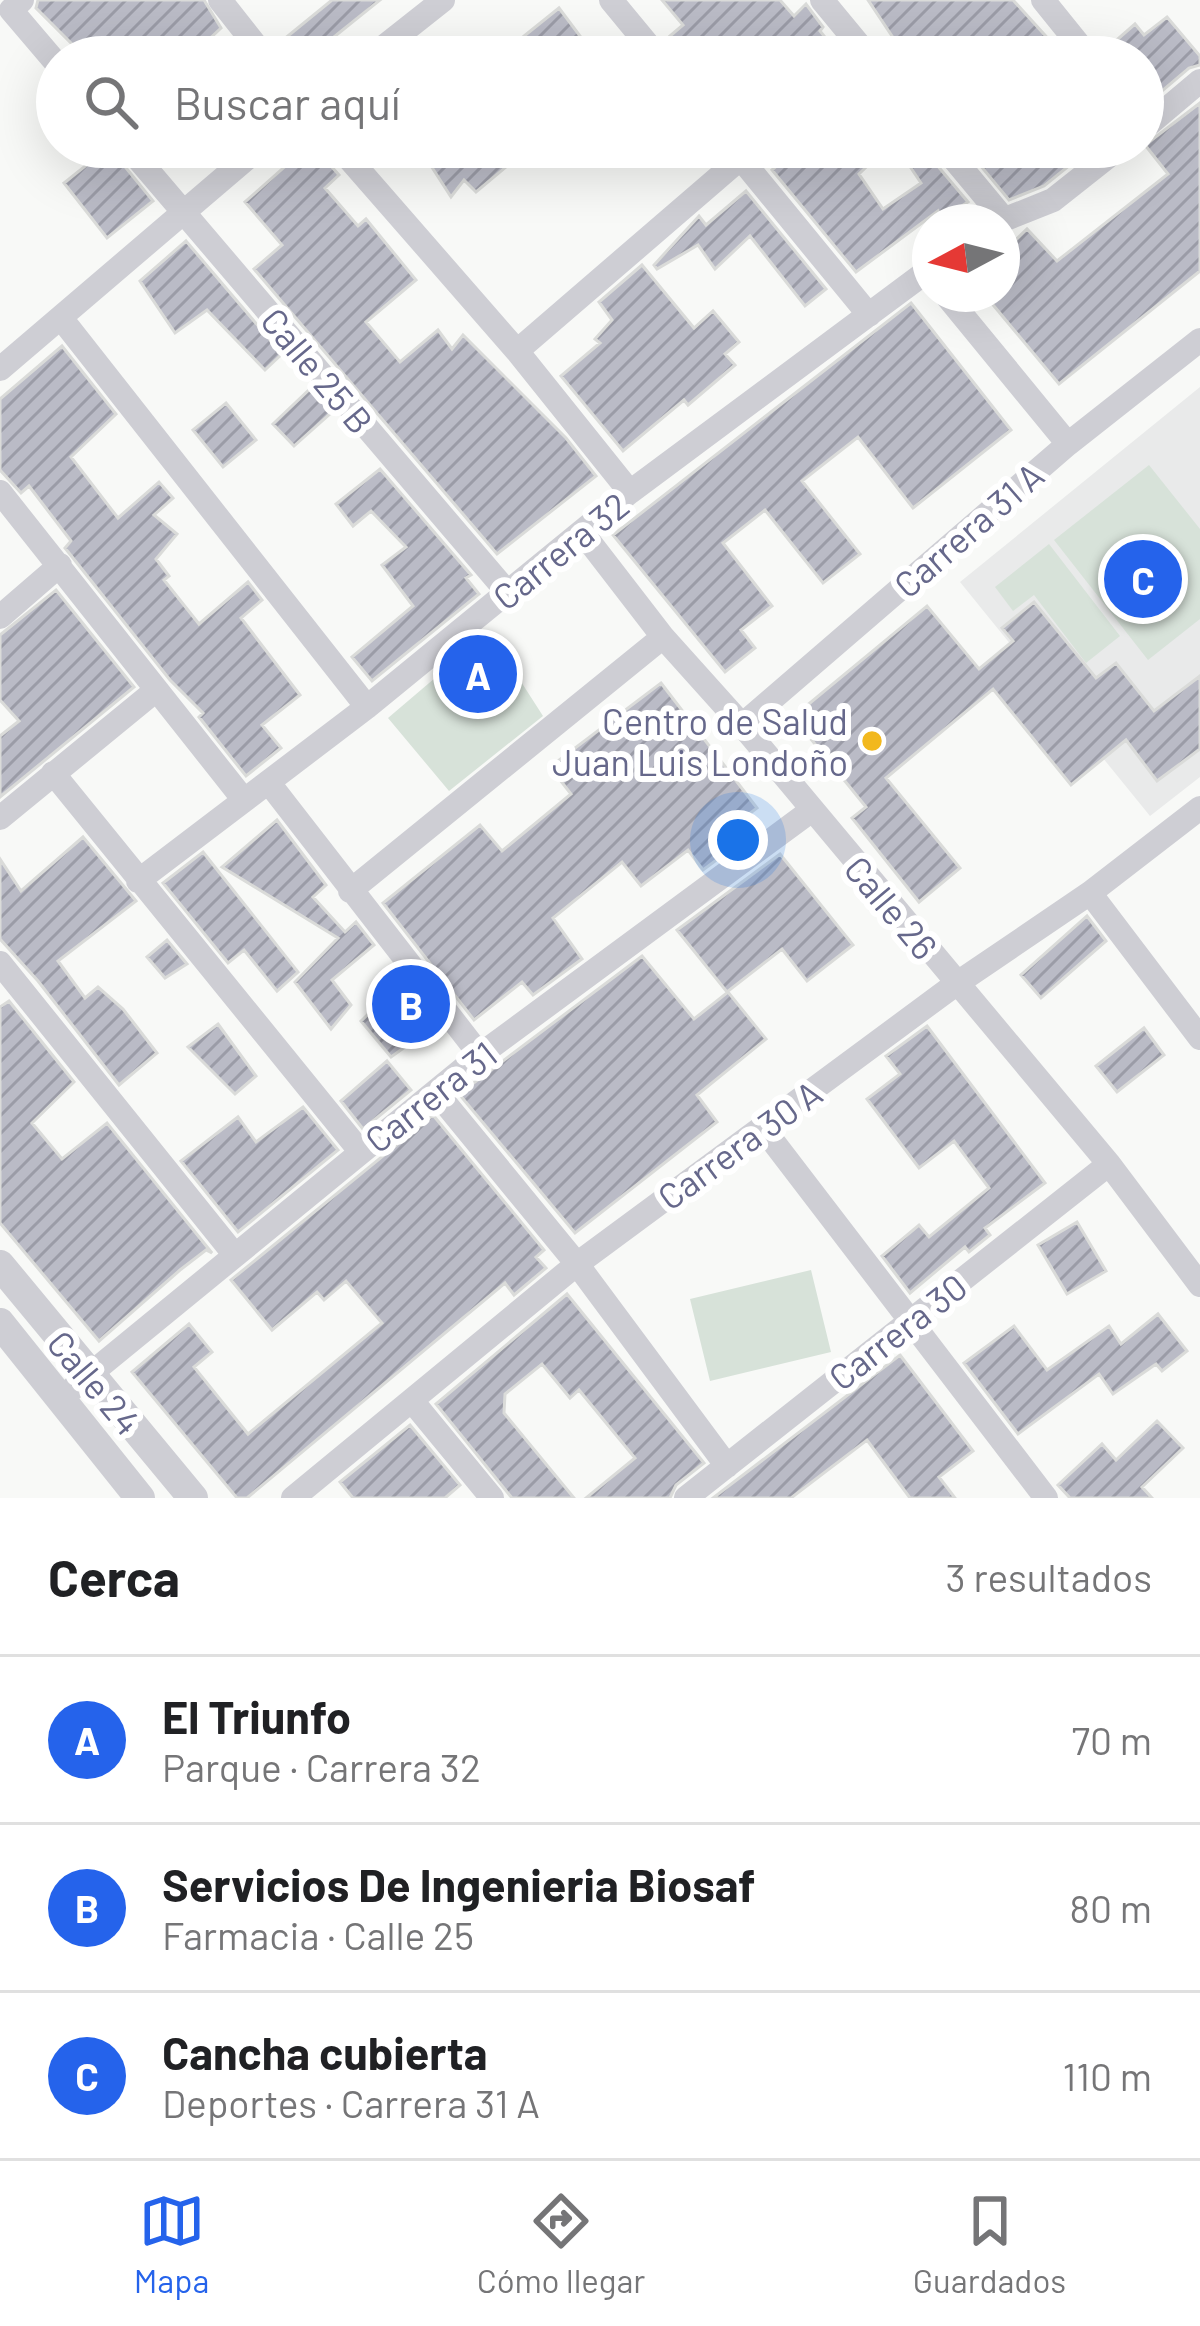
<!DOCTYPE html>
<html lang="es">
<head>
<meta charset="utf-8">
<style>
  body { margin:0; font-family:Barlow,sans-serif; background:#f6f6f6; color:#202124 }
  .compass { position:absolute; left:912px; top:204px; width:108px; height:108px; border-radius:50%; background:#fff; box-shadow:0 12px 48px #0002; rotate:263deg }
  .you { position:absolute; left:738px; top:840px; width:42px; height:42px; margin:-30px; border:9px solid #fff; border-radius:50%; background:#1a73e8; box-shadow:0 0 0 18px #1a73e833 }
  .badge { display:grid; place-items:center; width:78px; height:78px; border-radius:50%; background:#2563eb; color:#fff; font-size:39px; font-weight:700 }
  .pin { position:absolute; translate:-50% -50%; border:6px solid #fff; box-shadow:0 3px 12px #0006 }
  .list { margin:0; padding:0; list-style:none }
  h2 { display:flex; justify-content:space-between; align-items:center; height:156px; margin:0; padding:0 48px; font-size:51px }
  h2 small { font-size:39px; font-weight:400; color:#757577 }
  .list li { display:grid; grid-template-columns:78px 1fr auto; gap:36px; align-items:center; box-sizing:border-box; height:168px; padding:0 48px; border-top:3px solid #e0e0e0 }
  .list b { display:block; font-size:45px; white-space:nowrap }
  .list p { margin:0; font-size:39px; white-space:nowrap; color:#757577 }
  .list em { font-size:39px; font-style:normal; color:#757577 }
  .icon { flex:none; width:66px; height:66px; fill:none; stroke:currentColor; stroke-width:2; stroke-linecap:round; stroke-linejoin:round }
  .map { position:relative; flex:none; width:1200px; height:1498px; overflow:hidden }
  .search { position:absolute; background:#fff; box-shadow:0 12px 48px #0002; left:36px; right:36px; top:36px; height:132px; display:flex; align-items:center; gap:30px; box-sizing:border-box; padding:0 42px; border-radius:66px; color:#757577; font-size:45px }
  .sheet { height:660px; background:#fff }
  nav { display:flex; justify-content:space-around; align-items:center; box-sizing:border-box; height:168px; border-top:3px solid #e0e0e0; background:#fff; font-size:33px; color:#757577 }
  nav a { display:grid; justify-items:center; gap:6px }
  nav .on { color:#2563eb }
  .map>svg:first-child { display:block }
</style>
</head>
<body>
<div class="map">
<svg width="1200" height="1498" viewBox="0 0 1200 1498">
  <defs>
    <pattern id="building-hatch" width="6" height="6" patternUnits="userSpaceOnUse" patternTransform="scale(3)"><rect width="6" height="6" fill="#babbc6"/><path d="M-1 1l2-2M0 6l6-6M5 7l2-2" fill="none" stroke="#9b9ca7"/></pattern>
  </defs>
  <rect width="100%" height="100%" fill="#f8f9f7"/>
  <path fill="#e9eaea" d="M 1200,387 L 1200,777 L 1150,816 L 960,582 Z"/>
  <path fill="#d7e2d9" d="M 1149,465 L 1200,529 L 1200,619 L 1148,660 L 1054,540 Z
    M 1049,544 L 1120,636 L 1086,663 L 1034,595 L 1013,611 L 995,587 Z
    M 489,632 L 543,716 L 449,791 L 388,718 Z
    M 811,1270 L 831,1352 L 710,1381 L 690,1299 Z"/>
  <path fill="url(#building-hatch)" stroke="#dadbd9" stroke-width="3" d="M 38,0 L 204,0 L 221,28 L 202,46 L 211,57 L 85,57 L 36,8 Z
    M 332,0 L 380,0 L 309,57 L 297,57 L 283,40 Z
    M 662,0 L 780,0 L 794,16 L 806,4 L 823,27 L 820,31 L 841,57 L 688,57 L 670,36 L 683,25 Z
    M 868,0 L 1013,0 L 1052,43 L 1037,57 L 906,57 Z
    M 559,8 L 580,36 L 554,57 L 498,57 Z
    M 1167,17 L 1200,56 L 1200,65 L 1189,68 L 1143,107 L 1143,57 L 1105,57 L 1104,51 L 1135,24 L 1144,35 Z
    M 1200,103 L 1200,271 L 1059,384 L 984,294 L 1002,294 L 1002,253 L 1027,229 L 1057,261 L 1168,174 L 1145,145 Z
    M 109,147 L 153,201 L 107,238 L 64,183 Z
    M 307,147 L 314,147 L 339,175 L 325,188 L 358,226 L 366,219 L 416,280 L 366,322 L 400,362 L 438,330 L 452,349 L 463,335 L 566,438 L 596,476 L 497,554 L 254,269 L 282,245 L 245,202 Z
    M 439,147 L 530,147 L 476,192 L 464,180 L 451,197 L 426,158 Z
    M 764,147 L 887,147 L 859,174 L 883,209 L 921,183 L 897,147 L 928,147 L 931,158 L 968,202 L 941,219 L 938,211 L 856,272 L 772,170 L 780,163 Z
    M 965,147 L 1056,147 L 1070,165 L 1044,186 L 1009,200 Z
    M 746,191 L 826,289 L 805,306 L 750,236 L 715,269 L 698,245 L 657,269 L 654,265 L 699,216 L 706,225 Z
    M 186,241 L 282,354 L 265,370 L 207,310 L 175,333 L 140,281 Z
    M 642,265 L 694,328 L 713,311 L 739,342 L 725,354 L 735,365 L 688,405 L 684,400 L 623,451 L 561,376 L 600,343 L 595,339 L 612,320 L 599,302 Z
    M 911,303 L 1011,430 L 913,508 L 858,437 L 802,481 L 860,554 L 823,583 L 765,510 L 723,543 L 772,606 L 741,630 L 755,648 L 725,672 L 613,535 Z
    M 62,346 L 116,414 L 71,457 L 118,518 L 159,482 L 173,498 L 154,515 L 177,534 L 156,559 L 169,576 L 164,580 L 199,624 L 248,582 L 262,600 L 241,618 L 300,695 L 262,725 L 281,748 L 246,776 L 199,717 L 203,713 L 170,680 L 65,548 L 71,541 L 29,486 L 21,493 L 0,470 L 0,399 Z
    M 311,388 L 332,412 L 294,446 L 273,424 Z
    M 226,403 L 256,440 L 223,467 L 193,430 Z
    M 380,469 L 471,575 L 466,578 L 479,594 L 372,681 L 352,657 L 413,606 L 382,565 L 406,547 L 371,511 L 353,526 L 336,504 Z
    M 56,590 L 134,687 L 0,797 L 0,736 L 19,721 L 0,700 L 0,635 Z
    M 1034,602 L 1096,678 L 1116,663 L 1154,711 L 1200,676 L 1200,749 L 1157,781 L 1126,740 L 1071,785 L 993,689 L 886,778 L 960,868 L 919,902 L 852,818 L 866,807 L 793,717 L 927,606 L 979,669 L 1013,641 L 1002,628 Z
    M 661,683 L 757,808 L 749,814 L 760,828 L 703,870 L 688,850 L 641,886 L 622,862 L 553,918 L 582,959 L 533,995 L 522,982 L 474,1020 L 383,903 L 480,825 L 502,851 L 571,794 L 550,767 Z
    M 277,820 L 326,885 L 313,897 L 345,932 L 356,922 L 374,945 L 332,980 L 351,1005 L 331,1029 L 295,982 L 338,938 L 222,867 Z
    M 83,837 L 136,901 L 58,961 L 85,998 L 98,987 L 123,1009 L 157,1053 L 119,1085 L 38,981 L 0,939 L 0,859 L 21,891 Z
    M 203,852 L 298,972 L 277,991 L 244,950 L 228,963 L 163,883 Z
    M 780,854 L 853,945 L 807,981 L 782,949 L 727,992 L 677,930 Z
    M 1087,916 L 1106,941 L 1041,998 L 1021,975 Z
    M 167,940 L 187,964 L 165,978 L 147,957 Z
    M 642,956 L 694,1019 L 728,992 L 766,1039 L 697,1095 L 717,1122 L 575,1233 L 459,1094 Z
    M 384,999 L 419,1037 L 391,1057 L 361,1021 Z
    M 9,1001 L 74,1082 L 32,1123 L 62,1159 L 107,1123 L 212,1253 L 206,1250 L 180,1270 L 99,1341 L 0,1223 L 0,1007 Z
    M 218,1024 L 256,1076 L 235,1094 L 188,1047 Z
    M 927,1026 L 1045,1183 L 985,1228 L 990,1235 L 969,1252 L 965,1247 L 910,1293 L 882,1256 L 919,1225 L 929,1237 L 989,1188 L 954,1141 L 919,1168 L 867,1099 L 900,1074 L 886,1056 Z
    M 1144,1028 L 1164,1055 L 1117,1092 L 1096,1066 Z
    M 387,1061 L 411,1090 L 363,1129 L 341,1101 Z
    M 303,1107 L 338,1150 L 238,1232 L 181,1161 L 238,1117 L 256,1142 Z
    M 433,1115 L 544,1250 L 536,1257 L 546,1268 L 514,1295 L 505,1283 L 247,1498 L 237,1498 L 132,1372 L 189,1324 L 212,1352 L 194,1367 L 248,1434 L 382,1323 L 346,1281 L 324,1300 L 317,1292 L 272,1330 L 231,1280 Z
    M 1077,1222 L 1106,1271 L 1067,1294 L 1038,1245 Z
    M 567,1294 L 704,1463 L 676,1485 L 670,1498 L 586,1498 L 635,1458 L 579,1390 L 570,1398 L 542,1364 L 505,1394 L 504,1413 L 574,1498 L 512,1498 L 436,1404 Z
    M 1158,1314 L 1187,1351 L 1162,1371 L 1156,1364 L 1113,1394 L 1099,1374 L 1018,1434 L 964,1363 L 1014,1326 L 1047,1370 L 1109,1326 L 1121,1344 Z
    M 900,1355 L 973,1451 L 939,1477 L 955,1498 L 910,1498 L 867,1440 L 791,1498 L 713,1498 Z
    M 1157,1421 L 1183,1448 L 1142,1487 L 1152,1498 L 1070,1498 L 1058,1485 L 1102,1444 L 1116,1460 Z
    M 410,1425 L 460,1485 L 445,1498 L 353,1498 L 340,1482 Z"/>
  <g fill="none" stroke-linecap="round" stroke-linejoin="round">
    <path stroke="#ceced4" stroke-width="24" d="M 22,0 L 11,10 L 57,64
      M 220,0 L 265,57
      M 611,0 L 658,57
      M 822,0 L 869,57
      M 1043,0 L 1089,57
      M 371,57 L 443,0
      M 1143,129 L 1200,81
      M 128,147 L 508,593
      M 339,147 L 517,351 L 630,492
      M 944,147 L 1003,218
      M 733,149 L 869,315
      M 998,222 L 1053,200 L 1120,147
      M 945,294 L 1068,444
      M 61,318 L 367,707
      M 517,351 L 741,158
      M 0,369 L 260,147
      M 0,492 L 244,800
      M 582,532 L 663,637 L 742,725 L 1109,1164 L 1200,1285
      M 0,617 L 60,565
      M 742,725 L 1068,444 L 1200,340
      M 53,773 L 360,1151
      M 269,783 L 480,1055
      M 0,818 L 155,691
      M 138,881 L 367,707 L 630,492 L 930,269
      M 350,891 L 663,637
      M 1090,893 L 1200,1038
      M 0,963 L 234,1254
      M 436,1092 L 577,1264 L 727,1466
      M 762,1127 L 1046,1498
      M 61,1398 L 480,1055 L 812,810
      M 413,1402 L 492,1498
      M 293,1498 L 577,1264 L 956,984 L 1090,893 L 1200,808
      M 686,1498 L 1109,1164"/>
    <path stroke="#ceced4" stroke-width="30" d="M 0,1265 L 193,1498
      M 0,1323 L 140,1498"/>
  </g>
  <circle fill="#f2b81e" stroke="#fff" stroke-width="4.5" cx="872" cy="741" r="12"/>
  <g text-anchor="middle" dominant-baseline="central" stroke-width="12" stroke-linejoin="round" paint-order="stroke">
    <g font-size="36" fill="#66688b" stroke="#fff">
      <text transform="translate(318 370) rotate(50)">Calle 25 B</text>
      <text transform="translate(968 529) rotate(-41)">Carrera 31 A</text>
      <text transform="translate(560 550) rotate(-39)">Carrera 32</text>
      <text transform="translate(892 907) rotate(50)">Calle 26</text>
      <text transform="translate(430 1096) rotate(-38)">Carrera 31</text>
      <text transform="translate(739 1144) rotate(-36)">Carrera 30 A</text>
      <text transform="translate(897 1331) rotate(-38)">Carrera 30</text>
      <text transform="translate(95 1382) rotate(50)">Calle 24</text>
    </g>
    <g font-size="36" fill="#66688b" stroke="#fff" text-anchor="end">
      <text x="848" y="720">Centro de Salud<tspan x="848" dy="41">Juan Luis Londoño</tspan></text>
    </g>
  </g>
</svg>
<svg class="compass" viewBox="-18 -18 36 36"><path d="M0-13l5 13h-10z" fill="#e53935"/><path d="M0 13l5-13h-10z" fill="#757577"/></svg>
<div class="you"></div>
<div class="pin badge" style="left:478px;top:674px">A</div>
<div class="pin badge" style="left:411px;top:1004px">B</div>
<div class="pin badge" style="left:1143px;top:579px">C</div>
<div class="search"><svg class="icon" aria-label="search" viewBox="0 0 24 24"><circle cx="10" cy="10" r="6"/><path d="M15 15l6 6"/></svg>Buscar aquí</div>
</div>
<section class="sheet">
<h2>Cerca<small>3 resultados</small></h2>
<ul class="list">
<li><span class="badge">A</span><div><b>El Triunfo</b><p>Parque · Carrera 32</p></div><em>70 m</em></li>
<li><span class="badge">B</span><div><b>Servicios De Ingenieria Biosaf</b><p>Farmacia · Calle 25</p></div><em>80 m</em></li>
<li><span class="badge">C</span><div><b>Cancha cubierta</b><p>Deportes · Carrera 31 A</p></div><em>110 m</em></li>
</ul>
</section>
<nav>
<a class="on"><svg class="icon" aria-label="map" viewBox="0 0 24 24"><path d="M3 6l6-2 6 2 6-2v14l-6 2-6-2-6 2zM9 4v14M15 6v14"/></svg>Mapa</a>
<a><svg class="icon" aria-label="directions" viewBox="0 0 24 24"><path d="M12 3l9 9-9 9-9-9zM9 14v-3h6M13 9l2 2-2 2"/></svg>Cómo llegar</a>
<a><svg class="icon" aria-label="saved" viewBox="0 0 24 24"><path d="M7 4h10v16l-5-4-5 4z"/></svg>Guardados</a>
</nav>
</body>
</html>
